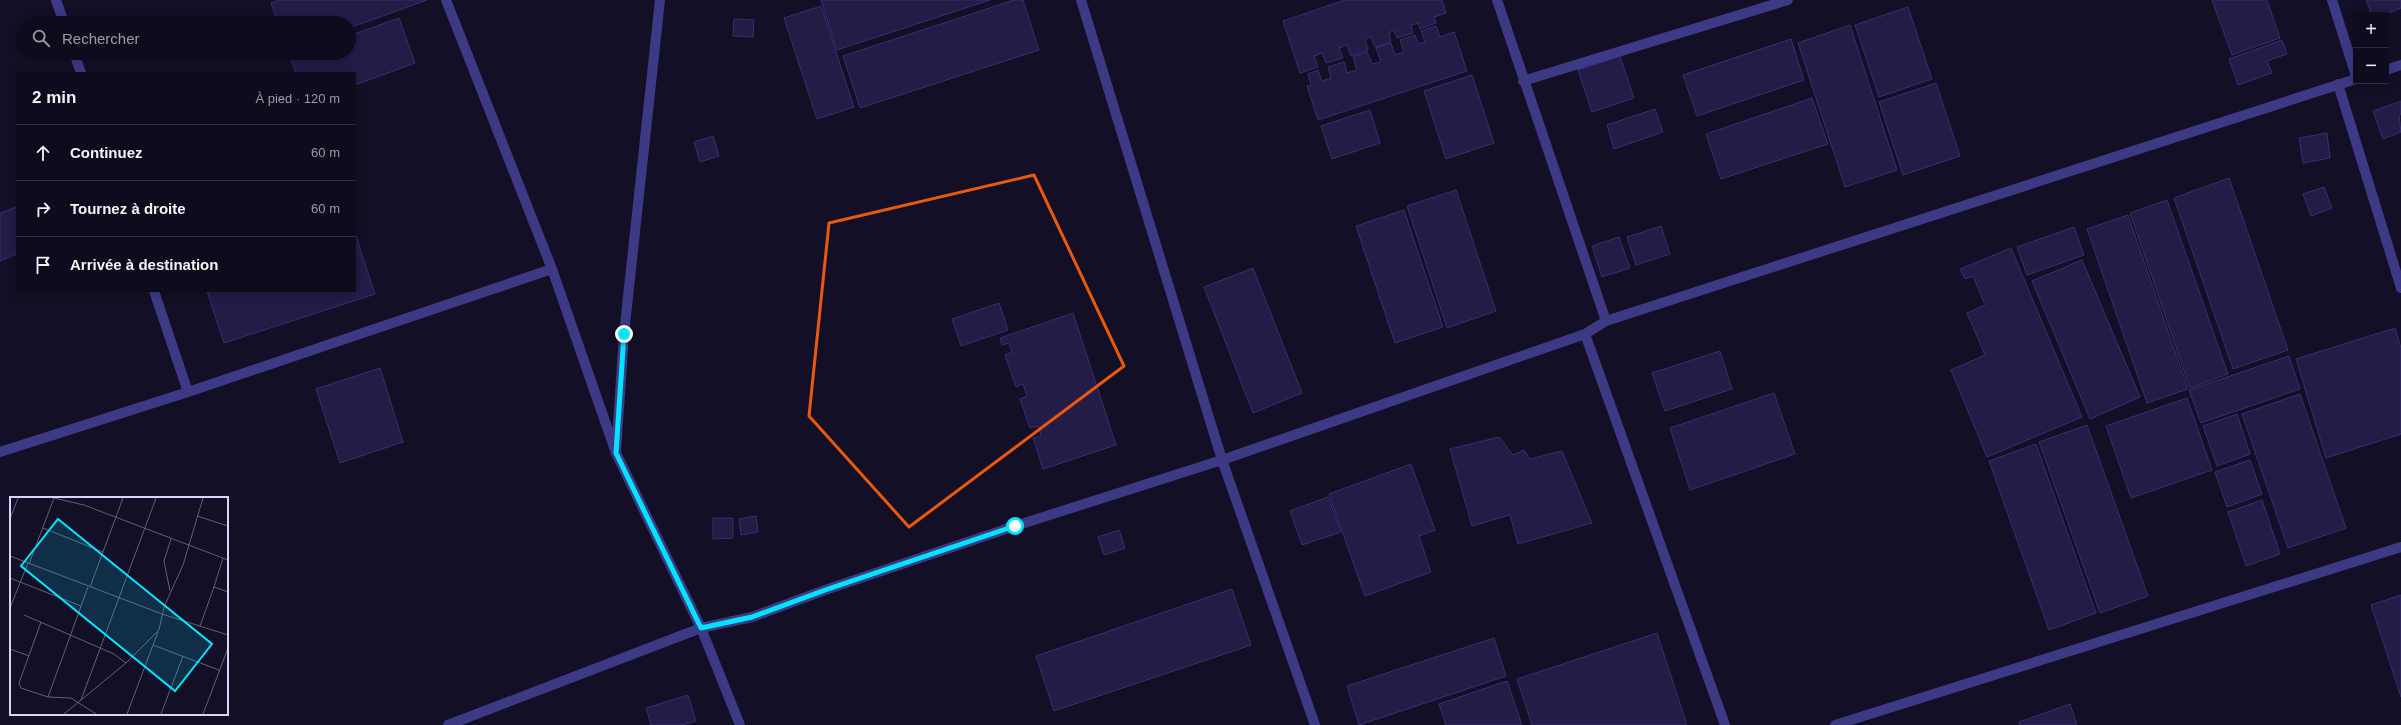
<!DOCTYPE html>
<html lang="fr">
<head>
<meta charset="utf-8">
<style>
  body { margin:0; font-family:Arial,sans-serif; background:#171425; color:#f1f3f6 }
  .controls { position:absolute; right:12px; top:12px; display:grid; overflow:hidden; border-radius:0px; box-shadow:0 2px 10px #0003 }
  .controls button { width:36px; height:36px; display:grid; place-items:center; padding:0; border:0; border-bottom:1px solid #2e2b3b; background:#0e0b1c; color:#f1f3f6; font:20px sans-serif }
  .stop { position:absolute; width:12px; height:12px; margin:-9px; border:3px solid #00e5ff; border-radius:50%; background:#fff }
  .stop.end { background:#00e5ff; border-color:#fff; box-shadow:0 1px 4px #0008 }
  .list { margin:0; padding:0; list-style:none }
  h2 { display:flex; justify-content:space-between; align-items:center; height:52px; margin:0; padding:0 16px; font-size:17px }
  h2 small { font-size:13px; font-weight:400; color:#9b9ba3 }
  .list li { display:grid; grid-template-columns:26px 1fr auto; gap:12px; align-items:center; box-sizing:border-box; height:56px; padding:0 16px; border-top:1px solid #2e2b3b }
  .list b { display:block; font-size:15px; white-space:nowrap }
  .list em { font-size:13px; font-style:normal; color:#9b9ba3 }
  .icon { flex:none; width:22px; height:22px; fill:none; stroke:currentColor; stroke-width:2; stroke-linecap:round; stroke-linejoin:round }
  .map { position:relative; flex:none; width:2401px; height:725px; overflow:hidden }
  .search { position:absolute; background:#0e0b1c; box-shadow:0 2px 10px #0003; left:16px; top:16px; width:340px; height:44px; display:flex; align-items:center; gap:10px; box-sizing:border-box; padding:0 14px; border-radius:22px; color:#9b9ba3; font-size:15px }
  .panel { position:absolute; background:#0e0b1c; box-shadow:0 2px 10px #0003; left:16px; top:72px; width:340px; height:220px; border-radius:0px }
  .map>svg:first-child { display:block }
</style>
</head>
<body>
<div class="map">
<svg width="2401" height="725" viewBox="0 0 2401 725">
  <rect width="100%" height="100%" fill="#130f26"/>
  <path fill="#241b47" stroke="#3b2d73" d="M 279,0 L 427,0 L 349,28 L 349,23 L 278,23 L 271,3 Z
    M 821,0 L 990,0 L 837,50 Z
    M 1014,0 L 1023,0 L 1039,50 L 860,108 L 843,56 Z
    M 1345,0 L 1442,0 L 1446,13 L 1434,17 L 1436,23 L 1420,29 L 1418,23 L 1411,25 L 1413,33 L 1397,38 L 1394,30 L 1389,33 L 1391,42 L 1375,47 L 1371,37 L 1365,39 L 1368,50 L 1351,56 L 1347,45 L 1339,48 L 1343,58 L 1326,63 L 1322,53 L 1314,56 L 1318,67 L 1300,73 L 1283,21 Z
    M 2212,0 L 2267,0 L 2280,38 L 2232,55 Z
    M 2366,0 L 2401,0 L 2401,8 L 2383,15 L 2372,15 Z
    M 821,6 L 854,107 L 817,119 L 784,18 Z
    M 1908,7 L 1932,79 L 1879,97 L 1855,25 Z
    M 399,18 L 415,63 L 355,85 L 355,73 L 296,73 L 290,57 L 302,53 L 349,53 L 349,36 Z
    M 734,19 L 754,20 L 753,37 L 733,36 Z
    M 1850,25 L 1897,170 L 1845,187 L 1798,43 Z
    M 1436,26 L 1440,37 L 1454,32 L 1467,71 L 1318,120 L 1307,86 L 1311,85 L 1308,74 L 1318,70 L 1322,81 L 1331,78 L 1328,67 L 1344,62 L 1347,73 L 1357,70 L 1353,57 L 1367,52 L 1372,64 L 1381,62 L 1376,48 L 1391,43 L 1395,55 L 1404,52 L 1400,40 L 1415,35 L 1418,44 L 1425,42 L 1421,31 Z
    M 1791,39 L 1804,80 L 1697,116 L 1683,75 Z
    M 2282,40 L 2287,54 L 2267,61 L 2272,73 L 2238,85 L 2229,59 Z
    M 1620,56 L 1634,98 L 1592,112 L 1578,70 Z
    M 1472,75 L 1494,143 L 1446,159 L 1424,91 Z
    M 1936,83 L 1960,156 L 1903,175 L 1879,102 Z
    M 1812,98 L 1828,144 L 1721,179 L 1706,134 Z
    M 2401,101 L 2401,114 L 2399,115 L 2401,132 L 2383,139 L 2373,111 Z
    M 1655,109 L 1663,132 L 1614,149 L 1607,125 Z
    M 1370,110 L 1380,143 L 1332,159 L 1321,126 Z
    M 2327,133 L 2330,158 L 2303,163 L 2299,138 Z
    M 713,136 L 719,156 L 700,162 L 694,142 Z
    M 2229,178 L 2288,350 L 2233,369 L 2174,198 Z
    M 2324,187 L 2332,208 L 2311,216 L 2303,194 Z
    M 1456,190 L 1496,311 L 1447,328 L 1407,206 Z
    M 2167,200 L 2228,374 L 2190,388 L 2130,213 Z
    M 17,207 L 17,254 L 0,261 L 0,213 Z
    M 1404,210 L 1443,327 L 1395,343 L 1356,226 Z
    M 2128,215 L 2188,389 L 2147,403 L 2087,229 Z
    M 1661,226 L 1670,254 L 1636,265 L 1627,237 Z
    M 2074,227 L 2084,255 L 2027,275 L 2017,247 Z
    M 355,233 L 375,294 L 224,343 L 207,291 L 355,291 Z
    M 1619,237 L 1630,268 L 1602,277 L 1592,246 Z
    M 2011,248 L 2082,417 L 1987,457 L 1951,370 L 1985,355 L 1967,313 L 1985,305 L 1973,276 L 1965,279 L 1960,269 Z
    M 2082,260 L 2140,397 L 2090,419 L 2032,281 Z
    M 1253,268 L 1302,393 L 1253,413 L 1204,287 Z
    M 999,303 L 1008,330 L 961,346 L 952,319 Z
    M 1073,313 L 1116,445 L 1043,469 L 1033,438 L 1041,436 L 1038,426 L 1030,428 L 1020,399 L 1027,396 L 1023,384 L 1016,387 L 1005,355 L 1012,352 L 1009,343 L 1002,345 L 1000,338 Z
    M 2395,328 L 2401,348 L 2401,434 L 2326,458 L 2296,359 Z
    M 1720,351 L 1732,389 L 1665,411 L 1652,373 Z
    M 2289,356 L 2300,389 L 2201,423 L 2189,390 Z
    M 380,368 L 403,442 L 340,463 L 316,389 Z
    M 1774,393 L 1795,454 L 1690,490 L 1670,428 Z
    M 2300,394 L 2346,528 L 2288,548 L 2242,414 Z
    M 2187,398 L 2212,470 L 2131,498 L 2106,426 Z
    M 2237,414 L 2250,454 L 2217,466 L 2203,426 Z
    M 2087,425 L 2148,596 L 2100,613 L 2039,442 Z
    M 1499,437 L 1513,455 L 1524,450 L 1530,459 L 1562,451 L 1592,523 L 1518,544 L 1510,515 L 1472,526 L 1450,449 Z
    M 2036,444 L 2096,613 L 2049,630 L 1989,461 Z
    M 2250,460 L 2262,494 L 2227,507 L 2215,472 Z
    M 1411,464 L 1435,530 L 1419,536 L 1431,572 L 1365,596 L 1329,494 Z
    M 1328,497 L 1341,532 L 1302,545 L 1290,511 Z
    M 2262,500 L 2280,554 L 2246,566 L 2228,512 Z
    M 756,516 L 758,532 L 741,535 L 739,519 Z
    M 713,518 L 733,518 L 733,538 L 713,539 Z
    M 1119,530 L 1125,548 L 1104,555 L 1098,537 Z
    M 1232,589 L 1251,645 L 1054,711 L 1036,656 Z
    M 2401,595 L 2401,697 L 2371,605 Z
    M 1657,633 L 1687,725 L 1532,725 L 1517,679 Z
    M 1494,638 L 1506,676 L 1359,725 L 1347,686 Z
    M 1507,681 L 1522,725 L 1446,725 L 1439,704 Z
    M 688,695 L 696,721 L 682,725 L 651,725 L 646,708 Z
    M 2070,704 L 2077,725 L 2020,725 L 2019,722 Z"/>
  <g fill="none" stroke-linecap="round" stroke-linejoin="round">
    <path stroke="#3d3a85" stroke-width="10" d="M 56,0 L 64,23
      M 446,0 L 552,269
      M 660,0 L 624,334 L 616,453 L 701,628 L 740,725
      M 1081,0 L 1222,460 L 1315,725
      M 1497,0 L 1606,321
      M 2332,0 L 2356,76
      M 74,53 L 81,73
      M 2386,70 L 2401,65
      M 1523,81 L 1788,0
      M 2338,84 L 2401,288
      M 154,291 L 188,392
      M 1585,334 L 1725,725
      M 0,452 L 188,392 L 552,269 L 616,453
      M 448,725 L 701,628 L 752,617 L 828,589 L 1015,526 L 1222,460 L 1585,334 L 1606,321 L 2356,79
      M 1835,725 L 2401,547"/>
  </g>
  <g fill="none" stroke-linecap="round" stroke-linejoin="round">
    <path stroke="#00e5ff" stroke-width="5" d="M 624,334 L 616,453 L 701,628 L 752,617 L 828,589 L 1015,526"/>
  </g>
  <path fill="none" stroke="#e8590c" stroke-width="3" stroke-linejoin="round" d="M 1034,175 L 1124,366 L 909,527 L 809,416 L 829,223 Z"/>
  <g transform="translate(10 497)">
    <rect width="218" height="218" fill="#130f26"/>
    <path fill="none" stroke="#625e7d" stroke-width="1" d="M 44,1 L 74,8 L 218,63M 187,19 L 218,29M 0,22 L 8,1M 33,31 L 93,55M 0,59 L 152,117 L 218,138M 213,61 L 204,90 L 218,95M 19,67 L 44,1M 0,81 L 71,109M 80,90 L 113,1M 160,94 L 154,64 L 161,42M 0,111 L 18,66M 14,118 L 104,157 L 116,166M 31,125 L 9,186 L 11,191 L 38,200 L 61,201 L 86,217M 190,129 L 204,90M 148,135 L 143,148 L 209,173M 0,152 L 19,159M 38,200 L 78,90M 71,203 L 146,1M 54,217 L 116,166 L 149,133 L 154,110 L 173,68 L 193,1M 117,217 L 143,148M 151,217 L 173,159M 193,217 L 218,151"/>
    <path fill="#00e5ff" fill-opacity="0.15" stroke="#00e5ff" stroke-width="2" d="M 48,22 L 202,147 L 165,194 L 11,69 Z"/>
    <rect width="218" height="218" fill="none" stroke="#d9d4ff" stroke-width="2"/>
  </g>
</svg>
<div class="controls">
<button>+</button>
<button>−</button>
</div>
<div class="stop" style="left:1015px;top:526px"></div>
<div class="stop end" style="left:624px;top:334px"></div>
<div class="search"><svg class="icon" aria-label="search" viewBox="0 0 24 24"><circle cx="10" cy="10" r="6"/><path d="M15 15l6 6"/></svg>Rechercher</div>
<section class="panel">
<h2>2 min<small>À pied · 120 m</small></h2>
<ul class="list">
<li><svg class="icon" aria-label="ahead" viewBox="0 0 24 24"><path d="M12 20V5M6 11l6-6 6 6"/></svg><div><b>Continuez</b></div><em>60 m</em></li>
<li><svg class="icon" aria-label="right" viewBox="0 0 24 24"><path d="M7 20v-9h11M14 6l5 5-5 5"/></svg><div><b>Tournez à droite</b></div><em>60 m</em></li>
<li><svg class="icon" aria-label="arrive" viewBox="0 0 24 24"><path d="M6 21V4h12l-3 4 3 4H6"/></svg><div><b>Arrivée à destination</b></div></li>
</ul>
</section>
</div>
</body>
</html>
